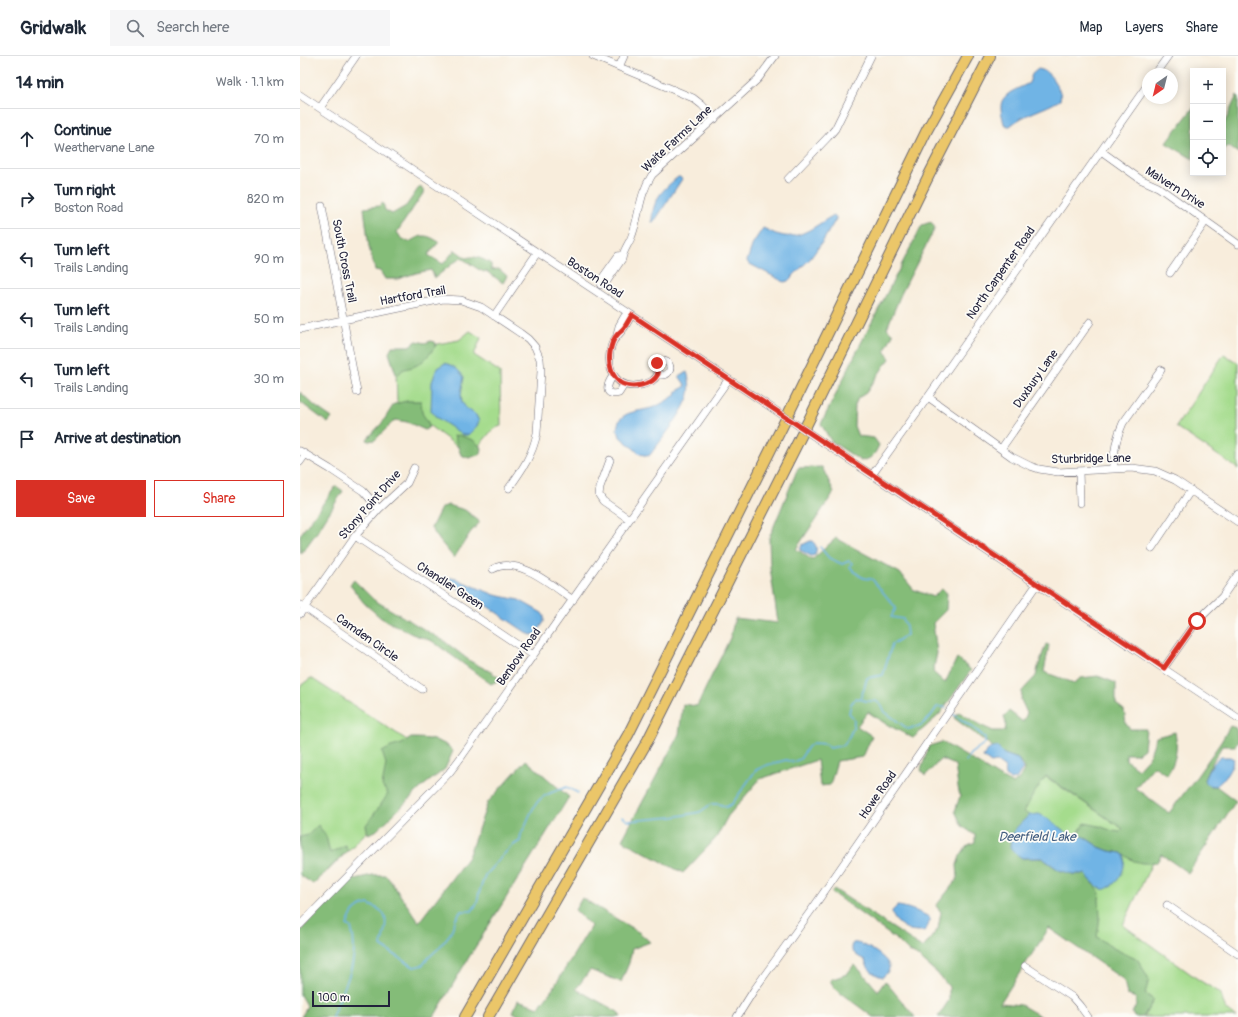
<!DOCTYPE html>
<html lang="en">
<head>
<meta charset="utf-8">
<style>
  body { margin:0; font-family:Pangolin,sans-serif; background:#f6f6f7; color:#1f2937 }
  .controls { position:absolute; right:12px; top:12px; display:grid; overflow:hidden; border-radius:0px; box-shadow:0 2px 10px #0003 }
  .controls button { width:36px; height:36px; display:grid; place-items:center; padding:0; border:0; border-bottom:1px solid #e0e1e3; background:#fff; color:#1f2937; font:20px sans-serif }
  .compass { position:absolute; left:842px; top:12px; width:36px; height:36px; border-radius:50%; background:#fff; box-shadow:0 2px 10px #0003; rotate:215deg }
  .scale { position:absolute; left:12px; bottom:10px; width:78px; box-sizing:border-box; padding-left:4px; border:2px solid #22223b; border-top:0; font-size:11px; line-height:14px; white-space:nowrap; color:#22223b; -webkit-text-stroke:3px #fdfcf7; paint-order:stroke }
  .stop { position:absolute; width:12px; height:12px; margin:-9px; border:3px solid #d93025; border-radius:50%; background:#fff }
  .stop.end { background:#d93025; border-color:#fff; box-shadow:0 1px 4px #0008 }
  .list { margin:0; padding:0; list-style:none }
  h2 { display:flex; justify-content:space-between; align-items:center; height:52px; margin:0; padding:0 16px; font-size:17px }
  h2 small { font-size:13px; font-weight:400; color:#747a83 }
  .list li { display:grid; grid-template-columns:26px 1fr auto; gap:12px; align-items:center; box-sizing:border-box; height:60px; padding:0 16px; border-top:1px solid #e0e1e3 }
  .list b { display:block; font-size:15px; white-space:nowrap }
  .list p { margin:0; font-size:13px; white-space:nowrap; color:#747a83 }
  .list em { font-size:13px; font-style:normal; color:#747a83 }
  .actions { display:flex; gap:8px; padding:12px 16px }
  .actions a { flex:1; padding:9px 0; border:1px solid #d93025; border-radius:0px; text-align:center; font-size:14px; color:#d93025 }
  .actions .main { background:#d93025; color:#fff }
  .icon { flex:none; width:22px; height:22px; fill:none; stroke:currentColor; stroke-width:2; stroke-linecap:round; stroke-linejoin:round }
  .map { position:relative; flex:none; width:938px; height:961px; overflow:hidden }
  header { display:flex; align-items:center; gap:24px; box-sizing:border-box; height:56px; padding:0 20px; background:#fff; border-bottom:1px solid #e0e1e3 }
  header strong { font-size:19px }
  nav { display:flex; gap:22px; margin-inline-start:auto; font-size:14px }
  .search { width:280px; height:36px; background:#f6f6f7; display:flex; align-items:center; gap:10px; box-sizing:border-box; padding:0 14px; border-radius:0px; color:#747a83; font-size:15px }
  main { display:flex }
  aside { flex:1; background:#fff }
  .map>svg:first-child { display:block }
</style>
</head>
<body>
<header>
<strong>Gridwalk</strong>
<div class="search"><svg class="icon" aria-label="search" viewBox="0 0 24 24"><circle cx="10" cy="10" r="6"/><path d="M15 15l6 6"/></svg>Search here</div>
<nav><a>Map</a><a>Layers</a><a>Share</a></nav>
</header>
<main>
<aside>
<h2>14 min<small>Walk · 1.1 km</small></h2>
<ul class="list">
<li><svg class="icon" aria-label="ahead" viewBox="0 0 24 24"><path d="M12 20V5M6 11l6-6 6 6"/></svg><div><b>Continue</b><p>Weathervane Lane</p></div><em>70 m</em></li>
<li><svg class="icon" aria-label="right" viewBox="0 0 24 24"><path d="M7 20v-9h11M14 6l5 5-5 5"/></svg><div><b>Turn right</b><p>Boston Road</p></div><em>820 m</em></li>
<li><svg class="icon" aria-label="left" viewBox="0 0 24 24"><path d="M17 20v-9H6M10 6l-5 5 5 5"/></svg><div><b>Turn left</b><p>Trails Landing</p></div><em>90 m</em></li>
<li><svg class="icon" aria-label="left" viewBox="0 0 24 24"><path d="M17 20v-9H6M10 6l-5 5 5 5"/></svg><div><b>Turn left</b><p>Trails Landing</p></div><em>50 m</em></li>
<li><svg class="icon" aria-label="left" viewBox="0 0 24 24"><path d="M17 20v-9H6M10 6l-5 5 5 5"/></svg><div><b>Turn left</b><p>Trails Landing</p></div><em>30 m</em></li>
<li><svg class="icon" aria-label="arrive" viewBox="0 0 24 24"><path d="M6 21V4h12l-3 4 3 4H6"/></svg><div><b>Arrive at destination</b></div></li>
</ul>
<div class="actions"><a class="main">Save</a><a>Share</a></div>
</aside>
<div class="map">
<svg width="938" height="961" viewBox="0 0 938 961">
  <rect width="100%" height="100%" fill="#fdfcf7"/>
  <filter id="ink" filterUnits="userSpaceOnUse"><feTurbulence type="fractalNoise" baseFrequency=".025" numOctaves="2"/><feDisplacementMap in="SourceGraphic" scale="8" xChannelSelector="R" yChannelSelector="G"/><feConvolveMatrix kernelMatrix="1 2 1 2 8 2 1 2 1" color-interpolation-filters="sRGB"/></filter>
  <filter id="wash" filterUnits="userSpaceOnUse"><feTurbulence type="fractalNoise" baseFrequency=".012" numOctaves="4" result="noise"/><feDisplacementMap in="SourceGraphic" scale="16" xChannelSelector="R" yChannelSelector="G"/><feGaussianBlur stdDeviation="0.9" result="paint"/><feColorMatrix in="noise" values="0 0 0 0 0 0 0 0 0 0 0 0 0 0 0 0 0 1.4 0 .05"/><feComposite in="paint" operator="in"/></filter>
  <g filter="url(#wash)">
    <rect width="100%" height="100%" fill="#f8eddc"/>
    <path fill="#a5dc8d" stroke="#647f64" d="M 170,275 L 181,282 L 174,299 L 200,316 L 201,370 L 193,373 L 179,390 L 165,396 L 97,346 L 96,317 L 89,297 L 159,284 Z
      M 924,298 L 938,307 L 938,413 L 876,371 Z
      M 11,622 L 138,704 L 28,815 L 0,797 L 0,630 Z
      M 733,712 L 857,796 L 823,869 L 899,924 L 919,936 L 926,953 L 936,961 L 843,961 L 854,944 L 749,872 L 669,816 Z"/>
    <path fill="#84bc78" stroke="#536f5a" d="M 937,39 L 938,40 L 938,97 L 928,90 L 923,94 L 923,70 Z
      M 893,52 L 893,103 L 866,87 Z
      M 120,130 L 124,136 L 97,176 L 101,182 L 109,186 C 122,178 126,178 139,186 L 128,199 L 143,208 L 155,194 L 166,202 C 175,199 184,203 191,208 L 191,214 L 199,213 L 207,220 L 203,227 L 186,215 L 184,216 C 176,213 169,206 161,202 L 152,208 L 135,222 L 131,214 L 116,217 L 98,223 L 85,223 L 80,215 L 75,214 L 69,191 L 64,152 L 79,150 L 83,147 L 85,154 L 92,158 L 106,150 Z
      M 631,166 L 635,172 L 601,238 L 587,272 L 593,278 L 585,294 L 590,303 L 584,310 L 566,337 L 558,342 L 555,349 L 554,370 L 558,380 L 574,382 L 579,389 C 575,398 572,403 561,405 L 531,385 L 521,368 L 559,291 L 622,169 Z
      M 117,285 L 125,287 L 131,285 L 135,286 L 136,289 C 131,297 124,306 115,310 C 106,314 105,310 98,319 L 96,318 L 89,297 L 92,290 L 109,290 Z
      M 0,336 L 15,350 L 32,362 L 28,367 L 0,346 Z
      M 107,345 L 121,345 C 122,349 121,352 122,356 C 123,361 129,364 129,371 L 125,374 L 107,366 L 95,364 L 75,384 L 68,385 L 67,383 L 82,367 L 94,348 Z
      M 158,379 L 173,384 L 182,392 L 181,398 L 169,402 L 161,399 L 154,380 Z
      M 522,411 L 534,436 L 496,493 L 512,504 L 536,482 L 600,517 L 614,534 L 633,541 L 641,533 L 647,537 L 646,554 L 633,567 L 637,597 L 633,616 L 645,627 L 657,602 L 671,614 L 639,659 L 613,682 L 586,668 L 568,656 L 557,670 L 572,680 L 563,701 L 537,705 L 530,729 L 520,730 L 517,704 L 460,723 L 428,760 L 416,782 L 383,817 L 322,784 L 379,678 L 383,648 L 397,650 L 430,582 L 435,562 L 478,567 L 470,511 L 469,482 L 498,412 Z
      M 36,430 L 43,435 L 17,476 L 1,498 L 0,479 Z
      M 148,449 L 165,454 L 180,466 L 170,477 L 154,502 L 140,485 L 131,472 L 141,452 Z
      M 54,524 L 74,544 L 144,585 L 170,605 L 191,616 L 201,623 L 191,628 L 132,585 L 112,578 L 81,562 L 64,547 L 50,529 Z
      M 746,588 L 749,589 L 744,616 L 774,627 L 781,622 L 798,620 L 816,627 L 816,648 L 824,654 L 826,668 L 830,673 L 846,673 L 844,693 L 837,698 L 826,698 L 826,704 L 838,713 L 849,701 L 856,681 L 875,676 C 878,693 876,705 867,719 L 854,710 L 835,732 L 869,757 L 897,720 L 921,686 L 930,670 L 936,672 L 938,686 L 935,690 L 922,690 L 908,714 L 904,724 L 911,730 L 916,730 L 936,745 L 888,817 L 861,798 L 859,803 L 856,807 L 842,807 L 834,805 L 821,797 L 809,795 L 799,791 L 784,781 L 776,780 L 785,767 L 799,770 L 813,775 L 820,776 L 823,773 L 746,720 L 733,739 L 724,756 L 729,759 L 716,772 L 722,802 L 742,802 L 759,814 L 773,818 L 785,818 L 791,824 L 800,837 L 799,843 L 800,861 L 797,881 L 813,892 L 838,904 L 849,923 L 845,938 L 854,944 L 843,961 L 834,961 L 832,957 L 836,949 L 836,942 L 827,939 L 824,924 L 749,872 L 700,947 L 721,949 L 742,961 L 638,961 L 649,944 L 649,931 L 637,917 L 616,899 L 608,895 L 597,884 L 531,836 L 534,833 L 623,892 L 638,873 L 641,856 L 636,850 L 658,822 L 657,809 L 660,800 L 666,791 L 675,787 L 675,779 L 662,770 L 655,755 L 660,740 L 658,731 L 655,709 L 641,703 L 625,720 L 621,714 L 629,690 L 642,686 L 679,708 L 698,720 L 713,728 L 719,723 L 725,712 L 718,703 L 704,698 L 697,691 L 693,691 L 654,662 L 659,656 L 680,669 L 693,675 L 705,675 L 706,668 L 704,660 L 709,655 L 723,666 L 727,657 L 721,644 L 722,635 L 736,620 L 738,611 Z
      M 111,682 C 126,682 143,683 153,695 L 145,713 L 123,730 L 76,775 L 68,778 L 66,769 L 80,750 L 88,738 L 82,730 L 86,708 L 82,696 L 91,691 L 102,688 Z
      M 226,704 L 269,741 L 166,906 L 134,961 L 1,961 L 7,951 L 0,939 L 0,875 L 52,818 L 54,823 L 73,819 L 86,819 L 119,866 L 168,801 L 188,746 Z
      M 18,769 L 26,780 L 30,797 L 45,789 L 48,794 L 13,828 L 0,819 L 0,781 L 8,779 Z
      M 282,842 L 340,877 L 350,886 L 332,893 L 329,907 L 321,926 L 290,914 L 276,933 L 318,956 L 321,961 L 279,961 L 277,960 L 276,961 L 221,961 L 213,956 L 218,944 L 239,951 L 254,931 L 291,870 L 275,854 Z
      M 554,909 L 562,916 L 578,935 L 585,925 L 615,961 L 573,961 L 535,933 L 530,924 L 547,918 Z"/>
    <path fill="#6fb4e5" stroke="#486b90" d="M 738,13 C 750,14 755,27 760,36 L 761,39 L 760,44 C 744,54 725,57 710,70 L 708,70 L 704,68 C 703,63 701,57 701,52 C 700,37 719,33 729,27 L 732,18 Z
      M 378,121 L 380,121 L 382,123 L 354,166 L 352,166 C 352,144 362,134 378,121 Z
      M 534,159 L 536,161 L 536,163 L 523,185 L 510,203 L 488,225 L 484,226 L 448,207 L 447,205 L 453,187 L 463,172 C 468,174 474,178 480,179 C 500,185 517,168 534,159 Z
      M 145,307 C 154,310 158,313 164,321 L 161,338 L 162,346 L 166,352 L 176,359 L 179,365 L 177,370 L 168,379 L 163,379 L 136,361 L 131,354 L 132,326 L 137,312 Z
      M 387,316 C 390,324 391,336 387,344 C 380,361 362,383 350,399 L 348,400 L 340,398 L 320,381 L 319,377 L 317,375 C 317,353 339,357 354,351 C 362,348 369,343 377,338 L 375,336 L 386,330 L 379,320 Z
      M 510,485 L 512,485 C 517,489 517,493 515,499 L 511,500 L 500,494 L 502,489 Z
      M 147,521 L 156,523 L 195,539 L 219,544 L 242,557 L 244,560 L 244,566 L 236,578 L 231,579 L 227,577 L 172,540 L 145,525 L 145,523 Z
      M 693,691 L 697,691 L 704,698 L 718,703 L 723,712 L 716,723 L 710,724 L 706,720 L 705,712 L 697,706 L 691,707 L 683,701 C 685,696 689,693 693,691 Z
      M 921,701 L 930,701 L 934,703 C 931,714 925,723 916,730 C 911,730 907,729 904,724 C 909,713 911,708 921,701 Z
      M 739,758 L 747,762 L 767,777 L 784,781 L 799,791 L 809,795 L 821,797 L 824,799 C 826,812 821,823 811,830 C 808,832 805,834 802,833 C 795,830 790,823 785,818 L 773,818 L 759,814 L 742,802 L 722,802 L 716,798 L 710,791 L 711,781 L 716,772 L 729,759 Z
      M 597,850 C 605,850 622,857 629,861 C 630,867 628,871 624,875 C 619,875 614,875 610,874 C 602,871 592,864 592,855 Z
      M 553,887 C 562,885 588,902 589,910 C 590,915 586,918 583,921 C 575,920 566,912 565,904 C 559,901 552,898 551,890 Z"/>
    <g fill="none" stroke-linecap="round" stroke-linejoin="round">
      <path stroke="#6fb4e5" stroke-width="1.5" d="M 520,491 L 529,502 L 542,508 L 549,505 L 552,507 L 550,511 C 557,518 562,524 572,523 L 596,552 L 591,561 L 603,563 L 606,570 L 607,579 L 592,588 L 583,619 L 567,622 L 564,633 L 560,643
        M 653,658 C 664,666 676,672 685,682 L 685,687 L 670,698 L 666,705
        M 322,761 L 328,765 L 373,761 L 400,756 L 411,748 L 419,748 L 426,751 L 432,748 L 456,714 L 467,709 L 486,704 L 493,706 L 500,703 L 508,691 L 513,687 L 526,688 L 530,692 L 544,689 C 548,683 554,673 554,665 C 554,662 551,659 549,657 L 551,648 L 556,642 L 566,645 L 576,645 L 581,649 L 585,656 L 608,673 C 624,670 628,665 637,651 L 644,651 L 646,652
        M 32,961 C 44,929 61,907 51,871 L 47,869 C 52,856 54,852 68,848 C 72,850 76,852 80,854 C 91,862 83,879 81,890 L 114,911 L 123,909 L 128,902 L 138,893 L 150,878 L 156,863 L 161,855 L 172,855 L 177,847 L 179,837 L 185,819 L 204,798 L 212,790 L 220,785 C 220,775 223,776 226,768 C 236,742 241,739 267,731 L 278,737"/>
    </g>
  </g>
  <g filter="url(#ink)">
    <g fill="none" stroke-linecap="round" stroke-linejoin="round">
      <g stroke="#6d6973" stroke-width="8">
        <path id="minor" d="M 293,0 L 393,42 L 402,49 L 415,63
          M 319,11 L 324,0
          M 855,18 L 868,0
          M 0,39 L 472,352
          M 20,52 L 56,0
          M 801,95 L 840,123 L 858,131 L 938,188
          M 488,123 L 528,81 L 535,73 L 571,0
          M 22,150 L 57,336
          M 323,199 L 318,200 L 301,224 L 301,229 L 305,228 L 322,203 C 323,195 328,189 331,182 C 340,160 338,140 352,119 L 458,23 L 475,0
          M 870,217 L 906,165
          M 332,259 C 329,263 327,268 324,272 C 317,282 312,282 310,296 C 307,316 318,334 341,329 C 345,328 349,327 352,325 C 355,323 357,320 358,318
          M 194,260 L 237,197
          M 0,273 L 143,243 L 161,244 L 181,251 L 220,277 L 228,283 L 235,291 L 240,303 L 241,315 L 237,377 C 233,398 222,414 209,432
          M 317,279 L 319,270 L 327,256
          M356 312a7 7 0 1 1 14 0a7 7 0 1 1-14 0Z
          M 313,320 C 307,328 303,341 319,337 L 324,329
          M 628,341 L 712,401 L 730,410 L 739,413 L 758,416 L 832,412 L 855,415 L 875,424 L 938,466
          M 524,387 L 938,662
          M 701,393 L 790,266
          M 0,395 L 30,413 L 63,435 L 79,453
          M 310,404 L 300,431 L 299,439 L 303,445 L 329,463
          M 0,406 L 5,399
          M 814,413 C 813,396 816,382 823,367 L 861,314
          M 779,415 L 780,447
          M 572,419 L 628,341 L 848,28
          M 55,480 L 233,599
          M 852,492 L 891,434
          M 193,513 C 217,499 253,530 273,544
          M 1,549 L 122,633
          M 0,558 L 55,480 L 79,453 L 107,427 L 114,412
          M 864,612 L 897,565 L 922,541 L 938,518
          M 867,849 L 938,898
          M 0,869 L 149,717 L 162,700 L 428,324
          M 725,910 L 772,941 L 780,950 L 788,961
          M 437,961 L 454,934 L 515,849 L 737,528"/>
      </g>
      <g stroke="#6d6973" stroke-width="12">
        <path id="highway" d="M 165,961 L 328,679 L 482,371 L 627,74 L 668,0
          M 188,961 L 348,684 L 500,382 L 629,119 L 690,0"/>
      </g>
      <use href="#minor" stroke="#fff" stroke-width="7"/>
      <use href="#highway" stroke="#ebc669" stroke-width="10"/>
      <g stroke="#6d6973" stroke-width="8" stroke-linecap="butt">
        <path id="minor-bridge" d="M 472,352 L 524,387"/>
      </g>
      <use href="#minor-bridge" stroke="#fff" stroke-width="7"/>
    </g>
  </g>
  <g fill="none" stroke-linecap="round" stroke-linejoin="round" filter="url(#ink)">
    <path stroke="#d93025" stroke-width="5" d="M 357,307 L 356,314 L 358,318 C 357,320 355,323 352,325 C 349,327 345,328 341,329 C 318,334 307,317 310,296 C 311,290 313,283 317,279 C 319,276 322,275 324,272 C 327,268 329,263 332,259 L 864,612 L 897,565"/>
  </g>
  <g text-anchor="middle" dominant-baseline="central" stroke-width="3.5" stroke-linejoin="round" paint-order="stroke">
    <g font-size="12" fill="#22223b" stroke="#fdfcf7">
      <text transform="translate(377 83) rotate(-43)">Waite Farms Lane</text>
      <text transform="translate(875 132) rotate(32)">Malvern Drive</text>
      <text transform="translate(44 205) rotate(79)">South Cross Trail</text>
      <text transform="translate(701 217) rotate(-55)">North Carpenter Road</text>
      <text transform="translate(295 222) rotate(33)">Boston Road</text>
      <text transform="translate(113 240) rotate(-10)">Hartford Trail</text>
      <text transform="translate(736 323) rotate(-55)">Duxbury Lane</text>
      <text transform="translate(791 403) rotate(-1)">Sturbridge Lane</text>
      <text transform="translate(70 449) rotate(-49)">Stony Point Drive</text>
      <text transform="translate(150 530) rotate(33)">Chandler Green</text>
      <text transform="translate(67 582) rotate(35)">Camden Circle</text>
      <text transform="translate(219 601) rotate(-55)">Benbow Road</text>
      <text transform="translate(578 739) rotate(-55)">Howe Road</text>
    </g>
    <g font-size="13" font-style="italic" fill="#415c7f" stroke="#fdfcf7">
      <text x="737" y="781">Deerfield Lake</text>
    </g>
  </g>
</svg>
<div class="controls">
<button>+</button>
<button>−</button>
<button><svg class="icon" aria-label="locate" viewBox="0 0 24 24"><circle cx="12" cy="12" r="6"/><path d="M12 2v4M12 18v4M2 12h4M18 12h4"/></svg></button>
</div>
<svg class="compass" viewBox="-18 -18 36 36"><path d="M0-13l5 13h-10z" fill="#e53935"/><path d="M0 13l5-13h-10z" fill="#747a83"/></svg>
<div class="scale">100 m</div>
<div class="stop" style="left:897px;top:565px"></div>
<div class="stop end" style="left:357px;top:307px"></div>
</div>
</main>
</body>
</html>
